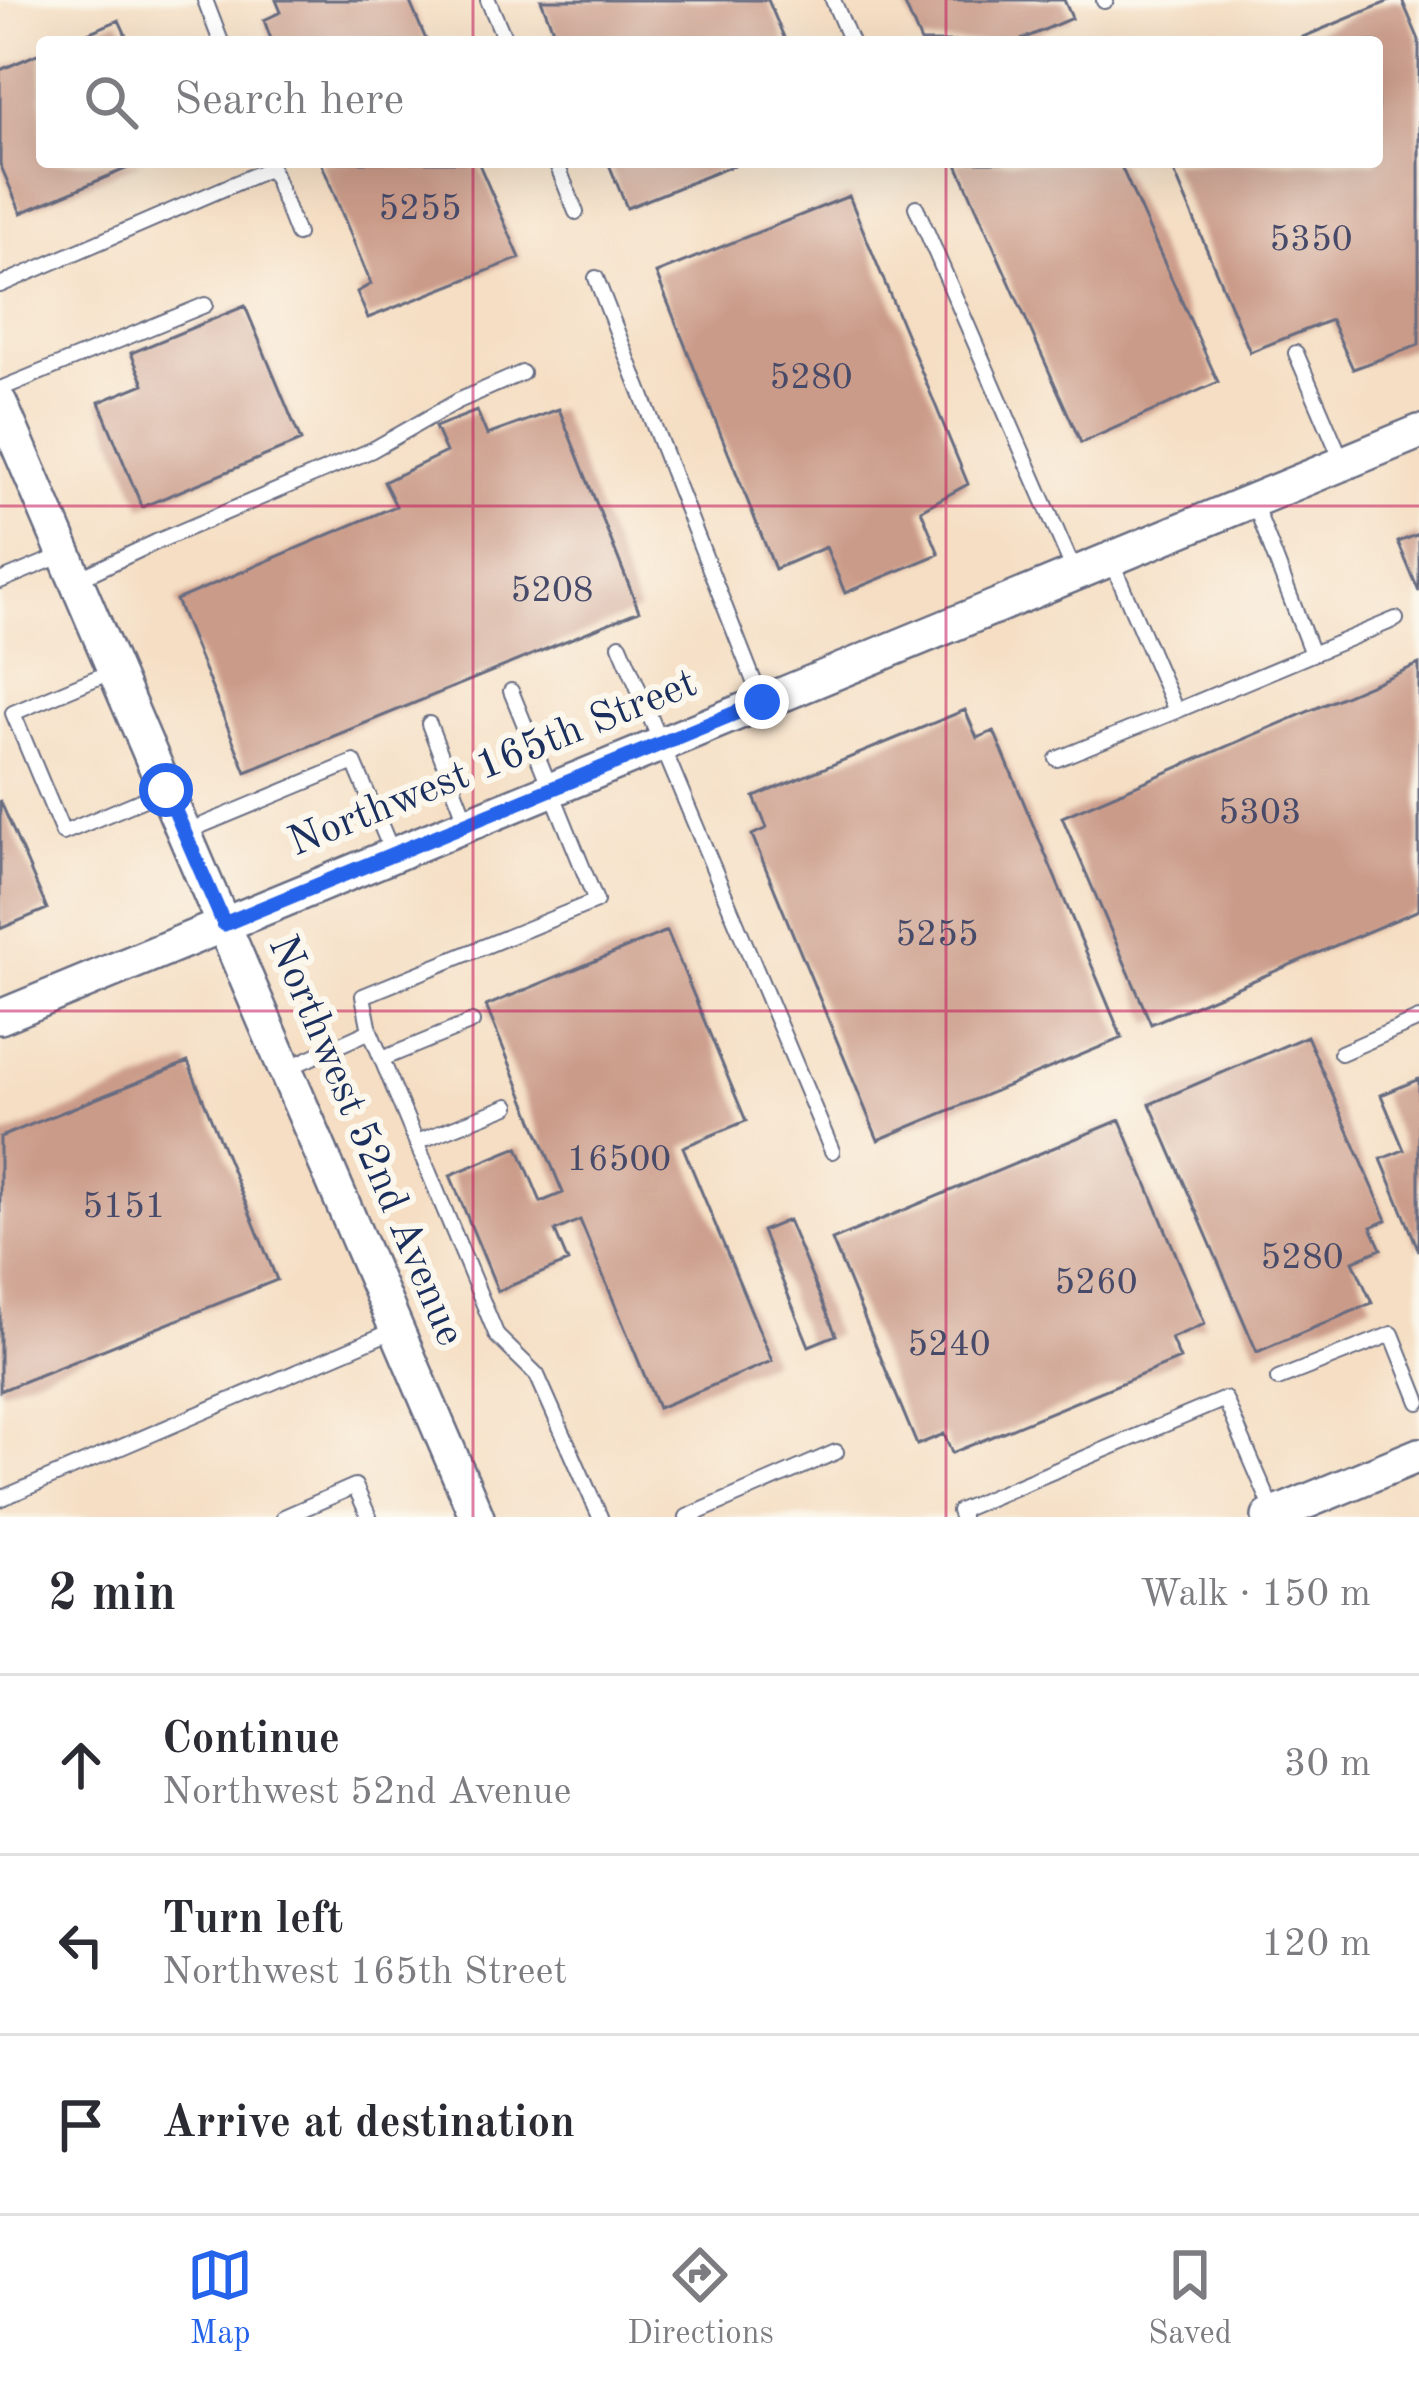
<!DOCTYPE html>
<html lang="en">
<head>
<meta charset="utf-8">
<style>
  body { margin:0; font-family:"Old Standard TT",serif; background:#f2f2f3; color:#2b2b33 }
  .stop { position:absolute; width:36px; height:36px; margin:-27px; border:9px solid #2563eb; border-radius:50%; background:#fff }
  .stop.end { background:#2563eb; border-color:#fff; box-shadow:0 3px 12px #0008 }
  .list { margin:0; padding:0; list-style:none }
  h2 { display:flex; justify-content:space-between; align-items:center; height:156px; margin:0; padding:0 48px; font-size:51px }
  h2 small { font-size:39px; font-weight:400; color:#7c7c81 }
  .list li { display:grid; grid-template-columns:78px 1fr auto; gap:36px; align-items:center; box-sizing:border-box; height:180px; padding:0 48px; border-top:3px solid #e1e1e2 }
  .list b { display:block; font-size:45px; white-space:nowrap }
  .list p { margin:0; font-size:39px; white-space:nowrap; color:#7c7c81 }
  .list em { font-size:39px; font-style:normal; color:#7c7c81 }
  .icon { flex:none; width:66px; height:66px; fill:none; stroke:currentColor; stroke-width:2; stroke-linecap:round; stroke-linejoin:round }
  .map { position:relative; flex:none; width:1419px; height:1517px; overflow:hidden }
  .search { position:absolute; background:#fff; box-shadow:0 12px 48px #0002; left:36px; right:36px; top:36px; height:132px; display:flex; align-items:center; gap:30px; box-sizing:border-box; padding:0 42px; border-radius:12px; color:#7c7c81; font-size:45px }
  .sheet { height:696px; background:#fff }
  nav { display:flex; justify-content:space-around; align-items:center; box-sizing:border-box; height:168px; border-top:3px solid #e1e1e2; background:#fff; font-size:33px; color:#7c7c81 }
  nav a { display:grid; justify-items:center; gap:6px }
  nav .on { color:#2563eb }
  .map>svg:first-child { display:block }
</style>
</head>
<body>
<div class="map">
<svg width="1419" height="1517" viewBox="0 0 1419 1517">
  <rect width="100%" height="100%" fill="#fbf7ec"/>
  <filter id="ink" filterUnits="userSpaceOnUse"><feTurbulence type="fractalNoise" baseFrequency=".00833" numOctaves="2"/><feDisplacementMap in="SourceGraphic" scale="24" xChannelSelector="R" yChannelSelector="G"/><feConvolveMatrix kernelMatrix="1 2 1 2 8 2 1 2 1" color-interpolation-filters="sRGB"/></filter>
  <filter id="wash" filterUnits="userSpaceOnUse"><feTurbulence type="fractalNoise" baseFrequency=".004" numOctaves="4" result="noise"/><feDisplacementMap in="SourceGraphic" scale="48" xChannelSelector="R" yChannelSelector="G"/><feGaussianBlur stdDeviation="2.7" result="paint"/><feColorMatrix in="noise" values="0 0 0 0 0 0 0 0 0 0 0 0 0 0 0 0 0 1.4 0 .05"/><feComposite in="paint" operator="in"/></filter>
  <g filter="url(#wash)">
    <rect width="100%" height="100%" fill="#f5dec3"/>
    <g id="blocks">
      <path fill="#cb9b89" d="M 276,0 L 409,0 L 427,42 L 272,42 L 264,20 L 281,12 Z
        M 541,0 L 768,0 L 786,42 L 558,42 Z
        M 903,0 L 1064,0 L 1072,18 L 1016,42 L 921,42 Z
        M 1392,0 L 1402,0 L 1419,40 L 1419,345 L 1353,369 L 1331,320 L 1250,352 L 1170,162 L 1377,162 L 1377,42 L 1291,42 Z
        M 119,20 L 129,42 L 66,42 Z
        M 42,52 L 42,162 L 142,162 L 21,213 L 0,164 L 0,70 Z
        M 321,162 L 478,162 L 520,258 L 368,318 L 357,292 L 371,284 Z
        M 608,162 L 742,162 L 627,208 Z
        M 956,162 L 1119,162 L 1218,382 L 1081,443 Z
        M 849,196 L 968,484 L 921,510 L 939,554 L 845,593 L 826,547 L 775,569 L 656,273 Z
        M 245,306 L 301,441 L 142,507 L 99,402 L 144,384 L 131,353 Z
        M 559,409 L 639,611 L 246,772 L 176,600 L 396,506 L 384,482 L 446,452 L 435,427 L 477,411 L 487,435 Z
        M 1419,534 L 1419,592 L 1398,542 Z
        M 1419,664 L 1419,910 L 1151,1024 L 1062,817 Z
        M 965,710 L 977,738 L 994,731 L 1122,1038 L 878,1140 L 752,835 L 767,828 L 754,797 Z
        M 0,800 L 47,909 L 0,929 Z
        M 667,931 L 746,1121 L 683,1147 L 772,1361 L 658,1408 L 580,1220 L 555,1231 L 568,1262 L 498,1291 L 450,1175 L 518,1147 L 541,1202 L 563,1193 L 486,1006 Z
        M 1307,1036 L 1387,1220 L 1371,1227 L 1381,1249 L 1353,1261 L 1372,1303 L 1257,1352 L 1150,1104 Z
        M 188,1062 L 277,1280 L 0,1391 L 0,1137 Z
        M 1419,1079 L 1419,1251 L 1381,1159 L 1404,1150 L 1381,1095 Z
        M 1120,1120 L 1205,1324 L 1171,1338 L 1180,1359 L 952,1453 L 944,1434 L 917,1445 L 832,1240 Z
        M 788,1220 L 836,1335 L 809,1346 L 762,1231 Z"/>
    </g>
  </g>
  <g filter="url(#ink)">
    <use href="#blocks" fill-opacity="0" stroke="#676c81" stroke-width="3"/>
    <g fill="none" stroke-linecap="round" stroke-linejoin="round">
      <g stroke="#676c81" stroke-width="18">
        <path id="service" d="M 205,0 L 221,42
          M 488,0 L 506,42
          M 833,0 L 851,42
          M 1104,1 L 1106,0
          M 269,162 L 297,234
          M 556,162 L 576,212
          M 916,207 L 1075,573
          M 596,278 L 762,702
          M 0,285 L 271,168
          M 1296,353 L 1343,463
          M 0,389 L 205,305
          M 1110,558 L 1176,711 L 1312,654 L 1253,500
          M 76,580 L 156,542 L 372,450 L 458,401 L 522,373
          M 0,581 L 65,554
          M 620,645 L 832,1151
          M 1312,654 L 1396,619
          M 115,670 L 13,713 L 63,833 L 166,790
          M 429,724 L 467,823
          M 1057,759 L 1176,711
          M 186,832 L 354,762 L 393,854
          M 370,1031 L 363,996 L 596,901 L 511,691
          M 1341,1053 L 1419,1019
          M 382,1059 L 472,1022
          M 286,1069 L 370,1031 L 497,1336 L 537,1375 L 600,1517
          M 417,1142 L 508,1106
          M 1278,1379 L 1392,1334 L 1419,1402
          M 0,1499 L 397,1329
          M 284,1517 L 355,1486 L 369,1517
          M 687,1517 L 836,1452
          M 961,1517 L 959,1511 L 1225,1399 L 1275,1515"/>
      </g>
      <g stroke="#676c81" stroke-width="38">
        <path id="tertiary" d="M 0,403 L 477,1517
          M 0,1017 L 1419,432
          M 1269,1517 L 1419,1455"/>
      </g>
      <use href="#service" stroke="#fff" stroke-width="14"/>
      <use href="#tertiary" stroke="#fff" stroke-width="33"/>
    </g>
  </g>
  <g fill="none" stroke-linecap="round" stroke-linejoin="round" filter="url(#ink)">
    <path stroke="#2563eb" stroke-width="15" d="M 166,790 L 224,924 L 762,702"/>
  </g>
  <path fill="none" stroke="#c2185b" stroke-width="3" stroke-opacity="0.55" d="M 473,0 L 473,42M 946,0 L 946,42M 473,162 L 473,1517M 946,162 L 946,1517M 0,506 L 1419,506M 0,1011 L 1419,1011"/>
  <g text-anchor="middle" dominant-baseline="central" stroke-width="12" stroke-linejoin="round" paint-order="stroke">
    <g font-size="36" fill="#474a69">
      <text x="420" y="210">5255</text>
      <text x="1311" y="241">5350</text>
      <text x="811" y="379">5280</text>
      <text x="552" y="592">5208</text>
      <text x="1260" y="814">5303</text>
      <text x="937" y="936">5255</text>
      <text x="619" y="1161">16500</text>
      <text x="124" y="1208">5151</text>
      <text x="1302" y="1259">5280</text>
      <text x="1096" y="1284">5260</text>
      <text x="949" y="1346">5240</text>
    </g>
    <g font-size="42" fill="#1b2f5e" stroke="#fbf7ec">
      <text transform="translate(493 764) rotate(-22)">Northwest 165th Street</text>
      <text transform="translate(365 1141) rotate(67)">Northwest 52nd Avenue</text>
    </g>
  </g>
</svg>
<div class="stop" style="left:166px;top:790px"></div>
<div class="stop end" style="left:762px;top:702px"></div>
<div class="search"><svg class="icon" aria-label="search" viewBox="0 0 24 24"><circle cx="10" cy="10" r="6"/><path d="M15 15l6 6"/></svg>Search here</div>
</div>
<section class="sheet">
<h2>2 min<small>Walk · 150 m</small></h2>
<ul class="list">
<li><svg class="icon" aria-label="ahead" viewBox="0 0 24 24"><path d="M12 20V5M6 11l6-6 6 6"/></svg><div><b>Continue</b><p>Northwest 52nd Avenue</p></div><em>30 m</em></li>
<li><svg class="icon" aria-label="left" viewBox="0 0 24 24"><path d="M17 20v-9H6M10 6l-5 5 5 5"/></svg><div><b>Turn left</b><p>Northwest 165th Street</p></div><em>120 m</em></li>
<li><svg class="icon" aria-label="arrive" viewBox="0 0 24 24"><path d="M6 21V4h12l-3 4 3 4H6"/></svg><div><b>Arrive at destination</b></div></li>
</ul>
</section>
<nav>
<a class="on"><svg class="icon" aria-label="map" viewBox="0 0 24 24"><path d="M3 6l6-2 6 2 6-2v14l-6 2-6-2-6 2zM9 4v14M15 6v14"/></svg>Map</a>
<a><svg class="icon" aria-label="directions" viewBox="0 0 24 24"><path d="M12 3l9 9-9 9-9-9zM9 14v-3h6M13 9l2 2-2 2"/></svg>Directions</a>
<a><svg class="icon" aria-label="saved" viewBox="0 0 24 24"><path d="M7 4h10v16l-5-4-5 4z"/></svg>Saved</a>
</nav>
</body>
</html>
